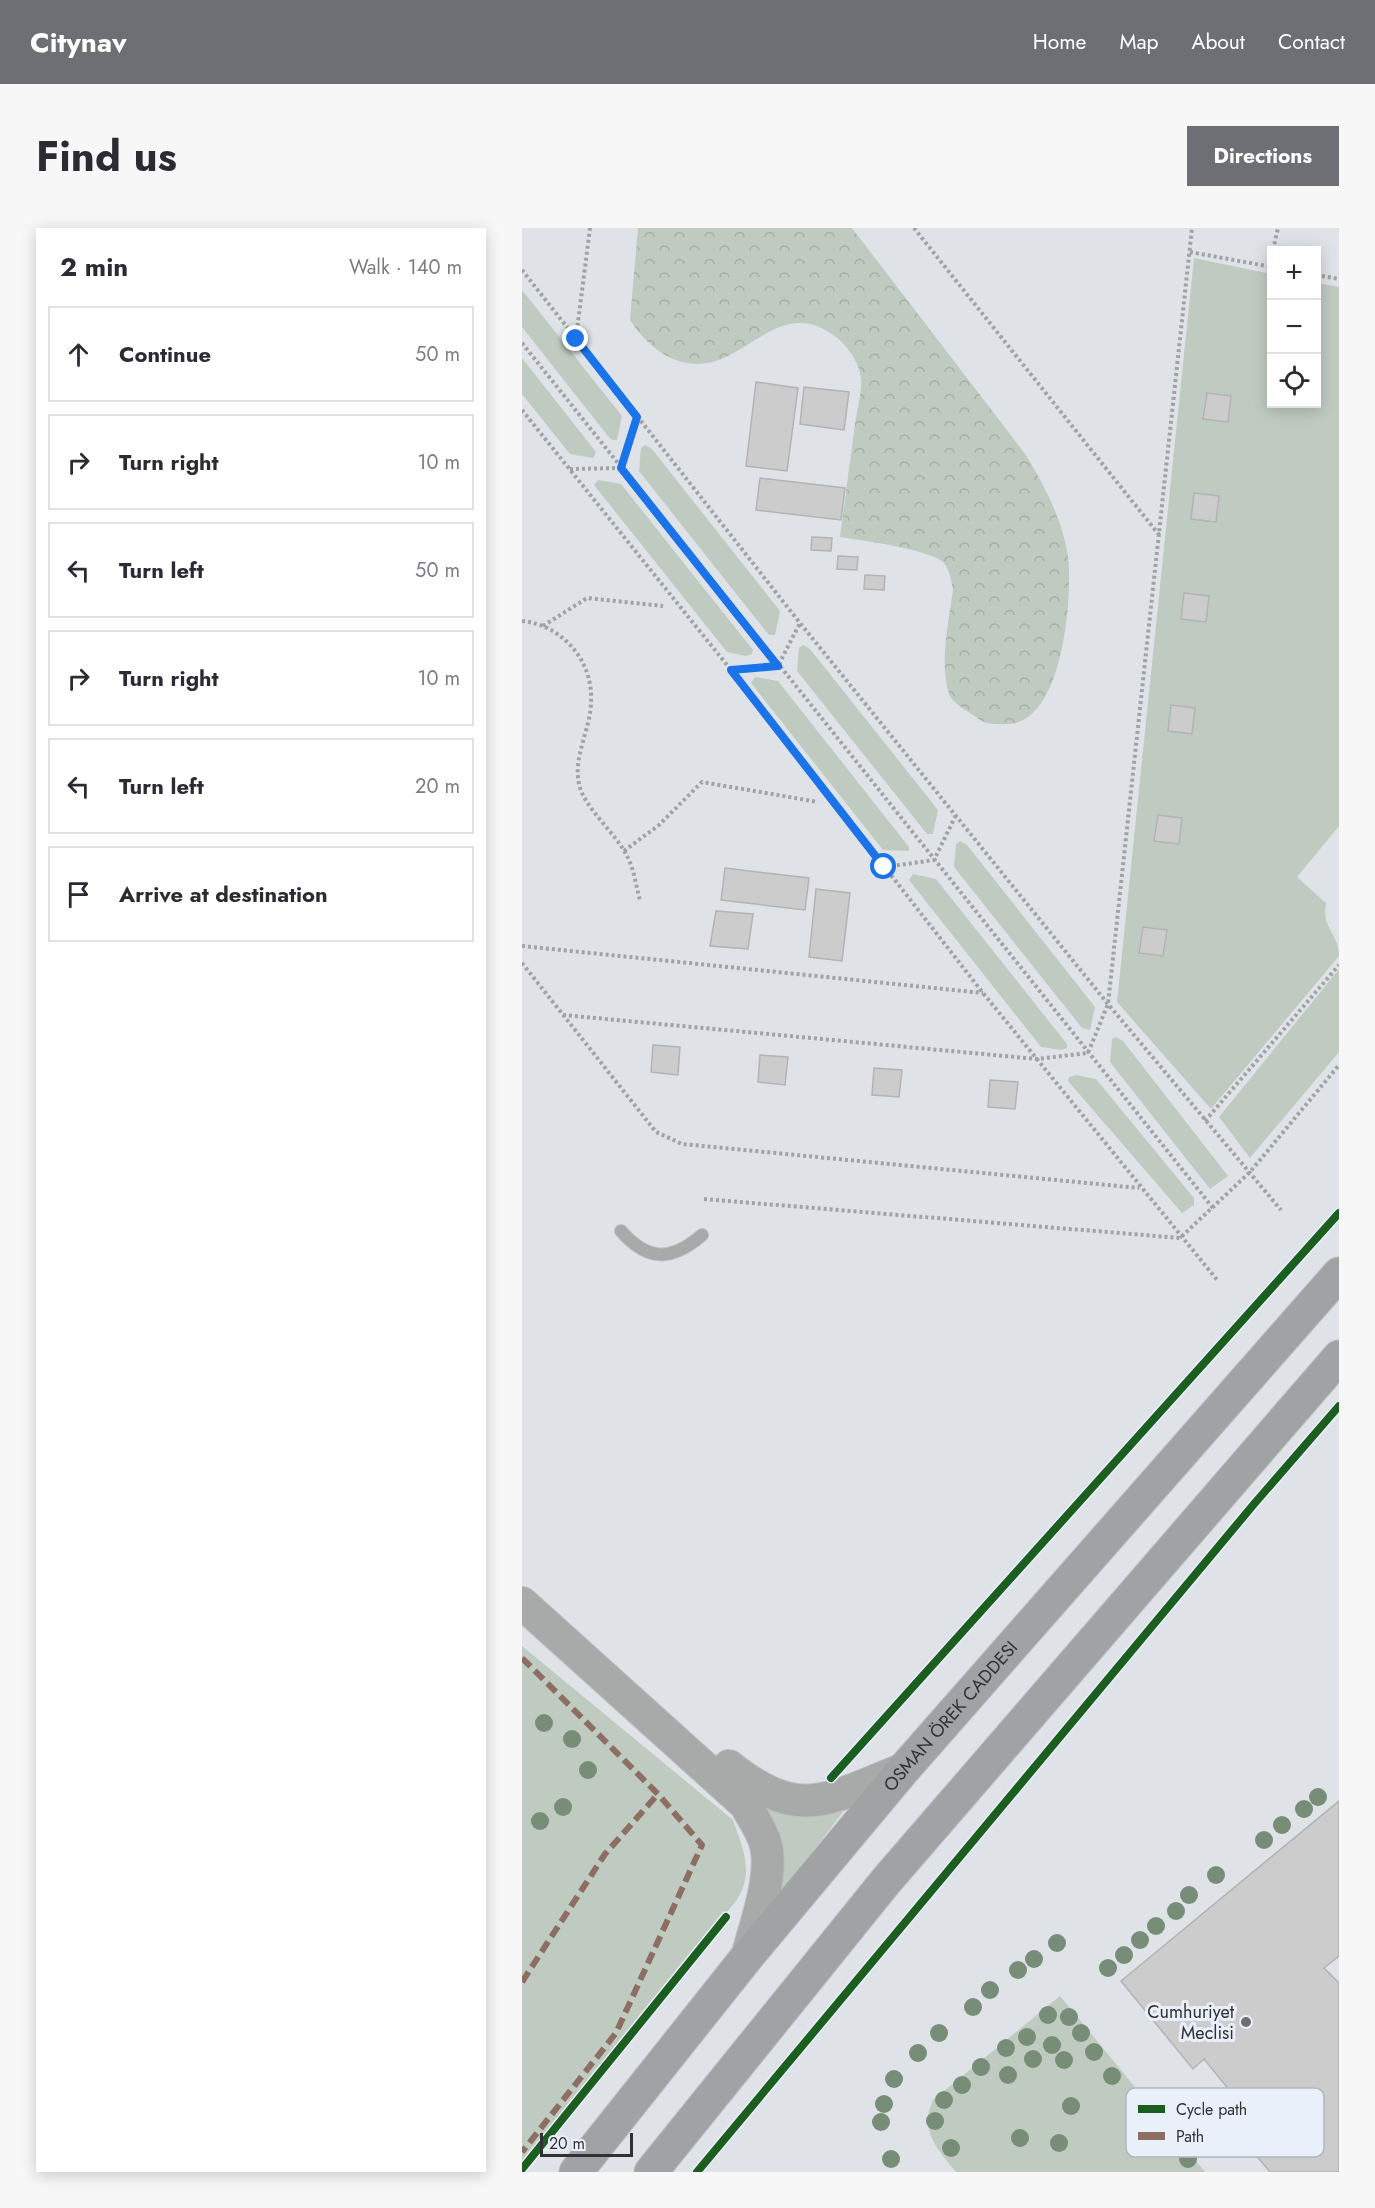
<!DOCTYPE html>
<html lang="en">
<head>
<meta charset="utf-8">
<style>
  body { margin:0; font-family:Jost,sans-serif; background:#f7f7f7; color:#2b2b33 }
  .controls { position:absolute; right:18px; top:18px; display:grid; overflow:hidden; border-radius:0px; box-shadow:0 3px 15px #0003 }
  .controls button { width:54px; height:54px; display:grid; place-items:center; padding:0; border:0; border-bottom:2px solid #e1e1e2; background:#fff; color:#2b2b33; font:30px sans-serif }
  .scale { position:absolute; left:18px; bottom:15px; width:93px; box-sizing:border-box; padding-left:6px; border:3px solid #2f3135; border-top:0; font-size:16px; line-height:21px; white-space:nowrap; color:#2f3135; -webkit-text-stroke:4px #e9f0f9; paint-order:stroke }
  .stop { position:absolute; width:18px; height:18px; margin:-14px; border:4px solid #1a73e8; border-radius:50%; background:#fff }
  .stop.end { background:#1a73e8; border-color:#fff; box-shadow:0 2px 6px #0008 }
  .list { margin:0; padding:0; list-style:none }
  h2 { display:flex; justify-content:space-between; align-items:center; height:78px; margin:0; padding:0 24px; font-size:26px }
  h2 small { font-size:20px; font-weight:400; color:#7c7c81 }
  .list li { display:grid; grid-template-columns:39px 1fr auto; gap:18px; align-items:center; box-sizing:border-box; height:96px; margin:0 12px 12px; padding:0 12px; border:2px solid #e1e1e2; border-radius:0px }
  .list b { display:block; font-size:22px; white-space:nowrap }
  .list em { font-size:20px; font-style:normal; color:#7c7c81 }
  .icon { flex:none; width:33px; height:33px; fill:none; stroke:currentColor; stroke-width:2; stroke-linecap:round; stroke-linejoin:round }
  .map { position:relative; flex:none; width:817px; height:1944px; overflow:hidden; border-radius:0px }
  header { display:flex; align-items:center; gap:36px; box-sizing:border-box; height:84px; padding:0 30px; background:#6d6f74; color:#fff }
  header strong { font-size:28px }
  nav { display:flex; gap:33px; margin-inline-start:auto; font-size:21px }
  .intro { display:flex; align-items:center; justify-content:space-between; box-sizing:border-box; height:144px; padding:0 36px }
  h1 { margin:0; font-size:42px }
  .button { padding:15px 27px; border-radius:0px; background:#6d6f74; color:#fff; font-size:21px; font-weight:700 }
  main { display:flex; gap:36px; padding:0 36px }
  aside { flex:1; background:#fff; border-radius:0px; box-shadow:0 3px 15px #0003 }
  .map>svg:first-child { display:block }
</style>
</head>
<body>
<header>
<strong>Citynav</strong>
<nav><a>Home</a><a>Map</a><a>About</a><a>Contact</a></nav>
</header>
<div class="intro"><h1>Find us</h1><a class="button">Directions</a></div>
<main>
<aside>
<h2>2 min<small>Walk · 140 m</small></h2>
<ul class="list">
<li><svg class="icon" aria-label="ahead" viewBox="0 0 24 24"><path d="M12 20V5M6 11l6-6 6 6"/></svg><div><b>Continue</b></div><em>50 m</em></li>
<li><svg class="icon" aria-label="right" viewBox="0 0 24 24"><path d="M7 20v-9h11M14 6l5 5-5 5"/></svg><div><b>Turn right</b></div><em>10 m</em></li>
<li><svg class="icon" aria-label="left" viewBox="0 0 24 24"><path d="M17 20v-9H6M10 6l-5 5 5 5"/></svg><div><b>Turn left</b></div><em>50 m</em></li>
<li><svg class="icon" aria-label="right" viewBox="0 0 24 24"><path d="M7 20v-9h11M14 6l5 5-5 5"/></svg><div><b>Turn right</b></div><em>10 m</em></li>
<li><svg class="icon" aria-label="left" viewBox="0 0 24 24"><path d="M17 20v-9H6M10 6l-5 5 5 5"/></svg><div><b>Turn left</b></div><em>20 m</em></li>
<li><svg class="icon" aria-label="arrive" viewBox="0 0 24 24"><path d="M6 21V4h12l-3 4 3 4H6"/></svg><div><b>Arrive at destination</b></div></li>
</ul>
</aside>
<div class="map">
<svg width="817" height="1944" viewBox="0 0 817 1944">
  <defs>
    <pattern id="forest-crowns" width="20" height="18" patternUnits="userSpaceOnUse" patternTransform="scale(1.5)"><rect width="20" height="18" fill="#bfcbc0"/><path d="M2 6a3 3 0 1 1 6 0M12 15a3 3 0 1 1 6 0" fill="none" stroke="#a4afa6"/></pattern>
  </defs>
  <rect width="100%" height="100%" fill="#dfe3e8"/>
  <path fill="#bfcbc0" d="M 672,30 L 749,46 L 750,176 L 794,176 L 795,55 L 817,59 L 817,598 L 775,649 L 804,675 C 799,701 817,705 817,728 L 689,881 L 595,774 Z
    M 0,62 L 100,188 L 95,212 L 90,212 L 85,207 L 0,99 Z
    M 0,130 L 74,224 L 71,230 L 48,226 L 0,166 Z
    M 123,217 L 130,221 L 258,383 L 253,407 L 247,407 L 242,401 L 117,243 L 119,220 Z
    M 76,252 L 99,256 L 231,422 L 230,426 L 224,428 L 205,424 L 72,257 Z
    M 281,417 L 288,421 L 416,582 L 411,606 L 405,606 L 275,443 L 277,420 Z
    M 233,449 L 256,453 L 387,619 L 387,623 L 361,622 L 229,455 Z
    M 438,613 L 445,617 L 573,779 L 568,802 L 560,800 L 432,639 L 434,616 Z
    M 391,646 L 414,651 L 545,816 L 545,820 L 539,822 L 519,819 L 387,652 Z
    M 817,741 L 817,824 L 728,930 L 697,889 Z
    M 594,809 L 601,813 L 706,948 L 688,961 L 588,834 L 590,811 Z
    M 554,847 L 574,851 L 672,970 L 672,977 L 660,985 L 546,853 L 547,849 Z
    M 0,1418 L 211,1592 C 221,1621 233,1645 214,1673 L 0,1936 Z
    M 236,1573 L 324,1580 L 259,1665 Z
    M 538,1768 L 683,1944 L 434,1944 C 415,1921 397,1902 411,1872 Z"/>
  <path fill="url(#forest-crowns)" d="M 116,0 L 330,0 L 504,227 C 522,257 541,293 546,328 C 551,369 541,498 484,496 C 472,496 463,497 454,489 C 446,483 430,475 427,466 C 417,433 427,394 431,361 C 429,352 428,343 422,335 C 411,322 338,312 318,309 C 323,271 328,234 333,196 C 335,182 340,165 339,151 C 338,136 326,118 314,109 C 272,77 245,107 208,127 C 166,149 131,127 108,92 Z"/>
  <path fill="#cccccd" stroke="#b2b3b4" stroke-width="1.5" d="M 234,154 L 276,160 L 265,243 L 224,238 Z
    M 282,159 L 327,164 L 322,202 L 278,196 Z
    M 685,165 L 709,168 L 706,194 L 681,191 Z
    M 238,250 L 323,260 L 319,292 L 234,282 Z
    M 672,265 L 697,268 L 694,294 L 669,291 Z
    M 290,309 L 310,310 L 309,323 L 289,322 Z
    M 316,328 L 336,329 L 335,342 L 315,341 Z
    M 343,347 L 363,348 L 362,362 L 342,361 Z
    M 662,365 L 687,368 L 684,394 L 659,391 Z
    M 649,477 L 673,480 L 670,506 L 646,503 Z
    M 636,587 L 660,590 L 657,616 L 632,613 Z
    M 203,640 L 287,650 L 283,682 L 199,672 Z
    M 294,661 L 328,665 L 320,733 L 287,729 Z
    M 194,683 L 231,686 L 226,721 L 188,718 Z
    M 621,699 L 645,702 L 641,728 L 617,725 Z
    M 131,817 L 158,819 L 156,847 L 129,844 Z
    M 238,827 L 266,829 L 263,857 L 236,854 Z
    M 352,840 L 380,842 L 377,869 L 350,867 Z
    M 468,852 L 496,854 L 493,881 L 466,879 Z
    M 817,1573 L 817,1728 L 802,1740 L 817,1755 L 817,1944 L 748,1944 L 692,1877 L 708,1863 L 682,1831 L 671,1841 L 599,1753 Z"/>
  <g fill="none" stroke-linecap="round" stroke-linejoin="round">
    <g stroke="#bdbfc3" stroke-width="14">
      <path id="service" d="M 99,1003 C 126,1034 150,1033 180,1007"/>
    </g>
    <g stroke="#bdbfc3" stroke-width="34">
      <path id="tertiary" d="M 0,1375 L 224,1577 C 230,1589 239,1601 243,1614 C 253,1645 233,1698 225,1729
        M 207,1538 C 279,1595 305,1571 382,1541"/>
    </g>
    <g stroke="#bdbfc3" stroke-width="35">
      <g id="primary">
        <path id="s1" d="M 54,1944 L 225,1729 L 382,1541 L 817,1046"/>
        <path d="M 129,1944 L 364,1653 L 817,1129"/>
      </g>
    </g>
    <path stroke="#a0a2a3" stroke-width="4" stroke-dasharray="3 3" stroke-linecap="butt" d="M 392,0 L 638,308
      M 751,22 L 756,0
      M 668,24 L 750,39
      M 748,38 L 750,29
      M 0,42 L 278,395 L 586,776 L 759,982
      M 794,47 L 817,51
      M 54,110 L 68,0
      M 0,115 L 691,980
      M 0,182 L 209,442 L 461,765 L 696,1053
      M 48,241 L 99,240 L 115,189
      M 0,393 C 41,397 72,434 69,475 C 68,503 51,528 57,556 C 62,580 94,605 105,628 C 112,641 114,658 118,672
      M 21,398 L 65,370 L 141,378
      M 210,442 L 256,438 L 278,395
      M 102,623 L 137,597 L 180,554 L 296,574
      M 363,639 L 412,632 L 434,587
      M 0,718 L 461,765
      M 0,735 L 134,904 L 160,916 L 617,960
      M 41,787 L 515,831 L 566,825 L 586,776 L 670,0
      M 683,893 L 817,737
      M 182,971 L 658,1010 L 728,944 L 817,837"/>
    <use href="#service" stroke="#a8aaaa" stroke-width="12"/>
    <use href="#tertiary" stroke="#a8aaaa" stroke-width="32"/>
    <use href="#primary" stroke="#a0a2a4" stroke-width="33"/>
    <path stroke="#8d6e63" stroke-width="6" stroke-dasharray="12 6" stroke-linecap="butt" d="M 0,1430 L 136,1566 L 180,1617 L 94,1805 L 0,1924
      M 0,1754 L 83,1626 L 136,1566"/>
    <g stroke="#e9f0f9" stroke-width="11">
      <path id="cycleway" d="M 309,1550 L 817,985
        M 0,1941 L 204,1689
        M 175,1944 L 732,1276 L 817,1178"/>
    </g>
    <use href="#cycleway" stroke="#1b5e20" stroke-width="8"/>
  </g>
  <g fill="#778d78">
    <circle cx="22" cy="1495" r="9"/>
    <circle cx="50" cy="1511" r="9"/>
    <circle cx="66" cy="1542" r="9"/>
    <circle cx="796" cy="1569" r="9"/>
    <circle cx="41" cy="1579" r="9"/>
    <circle cx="782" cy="1581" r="9"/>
    <circle cx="18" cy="1593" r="9"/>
    <circle cx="760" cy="1597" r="9"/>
    <circle cx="742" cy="1612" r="9"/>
    <circle cx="694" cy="1647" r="9"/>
    <circle cx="667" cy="1667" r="9"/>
    <circle cx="654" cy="1683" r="9"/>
    <circle cx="634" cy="1698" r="9"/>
    <circle cx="618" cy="1712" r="9"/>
    <circle cx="535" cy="1715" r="9"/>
    <circle cx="602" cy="1727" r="9"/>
    <circle cx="512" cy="1731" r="9"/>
    <circle cx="586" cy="1740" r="9"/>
    <circle cx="496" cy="1742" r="9"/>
    <circle cx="468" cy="1762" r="9"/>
    <circle cx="451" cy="1779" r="9"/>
    <circle cx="526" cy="1787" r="9"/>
    <circle cx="547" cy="1789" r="9"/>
    <circle cx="417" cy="1805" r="9"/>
    <circle cx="559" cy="1805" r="9"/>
    <circle cx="505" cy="1809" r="9"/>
    <circle cx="530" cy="1817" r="9"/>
    <circle cx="484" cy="1820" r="9"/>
    <circle cx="572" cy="1824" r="9"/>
    <circle cx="396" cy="1825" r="9"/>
    <circle cx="511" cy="1831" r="9"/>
    <circle cx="542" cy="1832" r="9"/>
    <circle cx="459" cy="1839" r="9"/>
    <circle cx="486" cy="1847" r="9"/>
    <circle cx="590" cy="1848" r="9"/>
    <circle cx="372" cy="1851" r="9"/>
    <circle cx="440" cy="1857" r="9"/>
    <circle cx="422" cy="1872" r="9"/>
    <circle cx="362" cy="1876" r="9"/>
    <circle cx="549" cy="1878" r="9"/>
    <circle cx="413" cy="1893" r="9"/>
    <circle cx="359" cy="1894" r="9"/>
    <circle cx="498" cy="1910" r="9"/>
    <circle cx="537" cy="1915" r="9"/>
    <circle cx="429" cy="1920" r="9"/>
    <circle cx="369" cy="1931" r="9"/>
    <circle cx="666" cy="1931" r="9"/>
  </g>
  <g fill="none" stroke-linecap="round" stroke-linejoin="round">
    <path stroke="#1a73e8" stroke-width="8" d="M 54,111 L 115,189 L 99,240 L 256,438 L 209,442 L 362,639"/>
  </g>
  <circle fill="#6d6f74" stroke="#e9f0f9" stroke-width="2" cx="724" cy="1794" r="6"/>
  <g text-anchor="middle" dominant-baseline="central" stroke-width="6" stroke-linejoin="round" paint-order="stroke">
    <g font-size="18" fill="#2f3135" stroke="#e9f0f9">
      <text stroke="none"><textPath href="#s1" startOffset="590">OSMAN ÖREK CADDESI</textPath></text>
    </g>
    <g font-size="18" fill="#2f3135" stroke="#e9f0f9" text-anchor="end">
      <text x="712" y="1784">Cumhuriyet<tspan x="712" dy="21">Meclisi</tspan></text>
    </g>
  </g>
  <rect x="604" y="1860" width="198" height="69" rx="9" fill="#e9f0f9" stroke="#b1b7be" stroke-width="1.5"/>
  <rect x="616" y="1877" width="27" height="8" fill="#1b5e20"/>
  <rect x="616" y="1904" width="27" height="8" fill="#8d6e63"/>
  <g font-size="16" fill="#2f3135">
    <text x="654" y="1887">Cycle path</text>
    <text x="654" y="1914">Path</text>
  </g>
</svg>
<div class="controls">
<button>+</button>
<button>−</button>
<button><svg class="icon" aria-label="locate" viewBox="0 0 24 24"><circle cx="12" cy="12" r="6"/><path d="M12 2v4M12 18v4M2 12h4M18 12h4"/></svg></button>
</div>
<div class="scale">20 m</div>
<div class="stop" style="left:362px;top:639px"></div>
<div class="stop end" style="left:54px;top:111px"></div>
</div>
</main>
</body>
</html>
